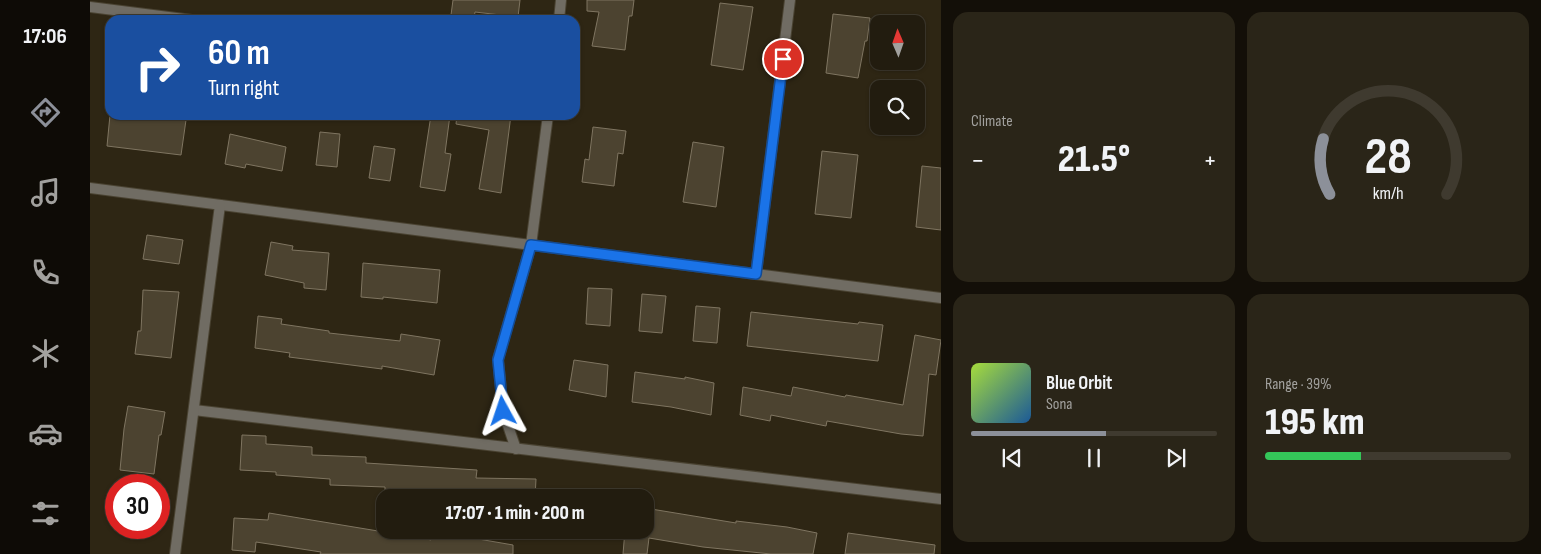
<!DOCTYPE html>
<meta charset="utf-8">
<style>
:root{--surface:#221c0f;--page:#2a2518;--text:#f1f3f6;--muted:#a2a19e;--line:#3f3a2f;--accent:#8c9099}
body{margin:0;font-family:"Sofia Sans Condensed",sans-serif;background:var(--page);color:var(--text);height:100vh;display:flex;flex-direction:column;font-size:19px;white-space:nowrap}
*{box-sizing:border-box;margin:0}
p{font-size:16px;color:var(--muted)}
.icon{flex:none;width:28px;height:28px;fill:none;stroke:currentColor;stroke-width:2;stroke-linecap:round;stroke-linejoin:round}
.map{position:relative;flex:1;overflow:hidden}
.panel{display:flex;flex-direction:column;gap:12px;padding:12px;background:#130f08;width:600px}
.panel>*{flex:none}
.guide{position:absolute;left:15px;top:15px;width:475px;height:105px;border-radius:15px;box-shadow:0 1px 4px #0004,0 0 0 1px var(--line);background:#1a4fa0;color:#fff;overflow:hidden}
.needle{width:32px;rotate:358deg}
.buttons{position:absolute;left:780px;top:15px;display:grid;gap:10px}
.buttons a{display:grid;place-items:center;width:55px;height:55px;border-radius:10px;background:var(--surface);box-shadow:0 1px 4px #0004,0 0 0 1px var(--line);font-size:25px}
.speed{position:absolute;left:15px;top:474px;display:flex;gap:10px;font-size:25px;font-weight:700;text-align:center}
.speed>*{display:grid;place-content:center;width:65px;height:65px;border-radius:50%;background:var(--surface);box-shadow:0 1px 4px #0004,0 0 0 1px var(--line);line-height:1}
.speed .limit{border:8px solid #d22;background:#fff;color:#111}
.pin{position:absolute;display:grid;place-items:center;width:42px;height:42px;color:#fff;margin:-21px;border:2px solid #fff;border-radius:50%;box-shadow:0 1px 5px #0007}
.me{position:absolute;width:55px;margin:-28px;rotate:355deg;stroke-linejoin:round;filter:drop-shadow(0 0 4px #0008)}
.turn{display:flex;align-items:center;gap:18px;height:105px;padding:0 20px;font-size:22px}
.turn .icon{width:65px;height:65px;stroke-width:2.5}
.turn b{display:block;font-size:35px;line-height:42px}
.big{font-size:38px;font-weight:800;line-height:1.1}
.panel .card{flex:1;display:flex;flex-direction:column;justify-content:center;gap:8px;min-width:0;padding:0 18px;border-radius:15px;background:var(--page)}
.panel .dial{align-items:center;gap:0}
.dial svg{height:130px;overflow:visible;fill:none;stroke:var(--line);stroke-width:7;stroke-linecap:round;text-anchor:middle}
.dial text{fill:var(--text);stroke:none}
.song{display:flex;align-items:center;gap:15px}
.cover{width:60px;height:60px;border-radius:8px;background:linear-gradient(135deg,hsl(80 70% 55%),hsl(210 70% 35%))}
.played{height:5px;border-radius:2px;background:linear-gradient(90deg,var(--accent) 55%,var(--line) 55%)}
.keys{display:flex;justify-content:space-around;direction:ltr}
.heat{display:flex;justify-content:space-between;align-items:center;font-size:28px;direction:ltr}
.charge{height:8px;border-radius:4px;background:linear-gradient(90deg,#34c759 39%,var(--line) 0)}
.panel .tiles{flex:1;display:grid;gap:12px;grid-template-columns:repeat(2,1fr)}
.trip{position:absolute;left:286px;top:489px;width:278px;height:50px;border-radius:15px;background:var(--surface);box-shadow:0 1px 4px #0004,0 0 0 1px var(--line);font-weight:800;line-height:50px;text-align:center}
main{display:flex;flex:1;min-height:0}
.dock{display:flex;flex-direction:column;width:90px;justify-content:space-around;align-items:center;background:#0e0b06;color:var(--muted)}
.dock .icon{width:35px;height:35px}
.dock .active{color:var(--accent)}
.dock b{font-size:22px;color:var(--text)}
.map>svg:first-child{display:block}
.building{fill:#4c4330;stroke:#7f7561}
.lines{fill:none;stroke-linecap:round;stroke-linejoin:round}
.street-casing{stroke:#4a4332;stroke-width:12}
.street{stroke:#706c63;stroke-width:10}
.route-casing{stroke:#114b97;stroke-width:12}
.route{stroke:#1a73e8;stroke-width:9}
</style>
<main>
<nav class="dock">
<b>17:06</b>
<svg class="icon active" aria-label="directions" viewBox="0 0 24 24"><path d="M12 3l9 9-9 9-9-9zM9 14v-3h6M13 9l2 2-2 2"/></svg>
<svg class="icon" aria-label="music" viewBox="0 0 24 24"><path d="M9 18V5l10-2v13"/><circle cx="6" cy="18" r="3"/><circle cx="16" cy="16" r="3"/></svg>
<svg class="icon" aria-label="phone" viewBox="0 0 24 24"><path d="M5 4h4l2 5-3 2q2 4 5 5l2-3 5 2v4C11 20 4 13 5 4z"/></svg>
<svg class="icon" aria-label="climate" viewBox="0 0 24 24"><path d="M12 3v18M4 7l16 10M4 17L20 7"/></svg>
<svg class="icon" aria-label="car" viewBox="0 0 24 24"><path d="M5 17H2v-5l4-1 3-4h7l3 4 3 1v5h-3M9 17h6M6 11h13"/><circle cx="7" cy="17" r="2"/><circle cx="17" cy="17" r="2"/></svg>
<svg class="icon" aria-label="filters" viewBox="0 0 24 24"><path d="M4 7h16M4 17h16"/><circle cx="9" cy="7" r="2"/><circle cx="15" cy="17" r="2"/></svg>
</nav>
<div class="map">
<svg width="851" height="554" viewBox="0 0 851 554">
<rect width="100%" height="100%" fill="#2e2614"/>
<!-- building -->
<g class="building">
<polygon points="363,0 430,0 428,17 385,12 384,18 361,15"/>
<polygon points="497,0 544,0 542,16 539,16 535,50 502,46 509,12 497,11"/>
<polygon points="630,3 663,7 653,70 621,65"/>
<polygon points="743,14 780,18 777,41 775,41 768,78 736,73"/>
<polygon points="20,115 56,115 96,120 91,155 17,146"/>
<polygon points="341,115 360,115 355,153 361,154 355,191 330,187"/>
<polygon points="367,115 421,115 411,193 389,189 399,130 366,124"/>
<polygon points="503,127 536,131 533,154 528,153 524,186 492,182 495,159 499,160"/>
<polygon points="230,132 250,134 247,167 226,165"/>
<polygon points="140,134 196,147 192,171 156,164 155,168 135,164"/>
<polygon points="603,142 634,147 626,207 593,202"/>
<polygon points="284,146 305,149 300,181 279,178"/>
<polygon points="732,151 768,155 761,218 725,214"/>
<polygon points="832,166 851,168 851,230 826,227"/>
<polygon points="57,235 93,240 89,264 53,259"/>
<polygon points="181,242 203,246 202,250 239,253 236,290 214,288 214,283 175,275"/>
<polygon points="273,263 350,270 347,303 293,297 293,299 271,297"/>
<polygon points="498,288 522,289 520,326 496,324"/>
<polygon points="53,290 89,292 81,358 45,354 48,331 51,331"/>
<polygon points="552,294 576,296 572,333 549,331"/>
<polygon points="606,306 630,308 627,343 603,341"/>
<polygon points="661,312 768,324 769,322 793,325 788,361 657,346"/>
<polygon points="168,316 192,319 191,324 239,331 239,333 310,341 311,334 350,340 344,375 292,366 292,369 199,357 200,353 165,348"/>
<polygon points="825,335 851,340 846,375 839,374 833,436 811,434 737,421 736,426 681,415 680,421 650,415 653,387 701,396 703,387 755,397 756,395 813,405"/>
<polygon points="484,360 518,365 516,397 479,390"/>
<polygon points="545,372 595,379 595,377 624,383 621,415 581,407 542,402"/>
<polygon points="38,406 75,412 71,435 69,435 64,474 30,470 34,429"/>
<polygon points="152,435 176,436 176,444 222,447 222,455 276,457 276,463 387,470 386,478 446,479 445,498 373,498 295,493 295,487 240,485 240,479 186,475 186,472 150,470"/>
<polygon points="555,508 646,523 646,521 697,527 727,533 723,554 681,554 613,547 559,538 557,554 533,554 535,530 555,530"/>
<polygon points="179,513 288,531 289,529 341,540 342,531 423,545 423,554 230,554 231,552 166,542 165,552 142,550 144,518 178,520"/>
<polygon points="758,533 845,545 844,554 755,554"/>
</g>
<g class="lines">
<!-- street casing -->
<g class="street-casing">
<g id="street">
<polyline points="0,7 102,20"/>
<polyline points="469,20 471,0"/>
<polyline points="0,188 851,298"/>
<polyline points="666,274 700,0"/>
<polyline points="104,410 851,499"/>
<polyline points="426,449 413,411 408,359 441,245 458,115"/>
<polyline points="85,554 130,205"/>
</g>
</g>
<!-- street -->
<use href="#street" class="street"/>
</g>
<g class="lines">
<!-- route casing -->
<g class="route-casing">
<polyline id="route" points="413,411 408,360 441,245 666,274 693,59"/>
</g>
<!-- route -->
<use href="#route" class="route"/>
</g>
</svg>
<div class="buttons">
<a><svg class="needle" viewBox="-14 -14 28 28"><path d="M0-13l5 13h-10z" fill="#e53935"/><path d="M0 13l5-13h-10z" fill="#a2a19e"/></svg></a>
<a><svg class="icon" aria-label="search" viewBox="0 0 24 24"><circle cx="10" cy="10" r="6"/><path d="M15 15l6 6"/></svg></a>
</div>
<div class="speed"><div class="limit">30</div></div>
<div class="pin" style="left:693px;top:59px;background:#d93025"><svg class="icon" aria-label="arrive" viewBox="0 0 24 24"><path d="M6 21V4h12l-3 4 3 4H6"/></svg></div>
<svg class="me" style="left:413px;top:411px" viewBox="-20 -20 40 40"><path d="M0-17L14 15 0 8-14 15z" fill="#1a73e8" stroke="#fff" stroke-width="4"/></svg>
<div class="trip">17:07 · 1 min · 200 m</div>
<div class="guide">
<div class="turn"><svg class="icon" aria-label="right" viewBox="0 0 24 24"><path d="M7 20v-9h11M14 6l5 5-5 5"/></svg><div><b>60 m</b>Turn right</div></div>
</div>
</div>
<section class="panel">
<div class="tiles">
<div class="card"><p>Climate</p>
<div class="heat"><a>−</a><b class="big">21.5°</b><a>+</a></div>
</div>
<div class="card dial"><svg viewBox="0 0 100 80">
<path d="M14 69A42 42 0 1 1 86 69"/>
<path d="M14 69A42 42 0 0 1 10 35" stroke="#8c9099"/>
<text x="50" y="56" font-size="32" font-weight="700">28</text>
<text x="50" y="72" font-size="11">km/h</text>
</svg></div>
<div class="card">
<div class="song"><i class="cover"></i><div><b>Blue Orbit</b><p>Sona</p></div></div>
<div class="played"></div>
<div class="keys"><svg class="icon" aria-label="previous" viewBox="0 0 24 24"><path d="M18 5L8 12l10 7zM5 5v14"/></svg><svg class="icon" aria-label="pause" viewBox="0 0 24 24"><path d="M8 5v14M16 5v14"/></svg><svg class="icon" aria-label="next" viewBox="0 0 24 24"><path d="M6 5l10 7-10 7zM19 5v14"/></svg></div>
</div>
<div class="card"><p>Range · 39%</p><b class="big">195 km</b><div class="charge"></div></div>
</div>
</section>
</main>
